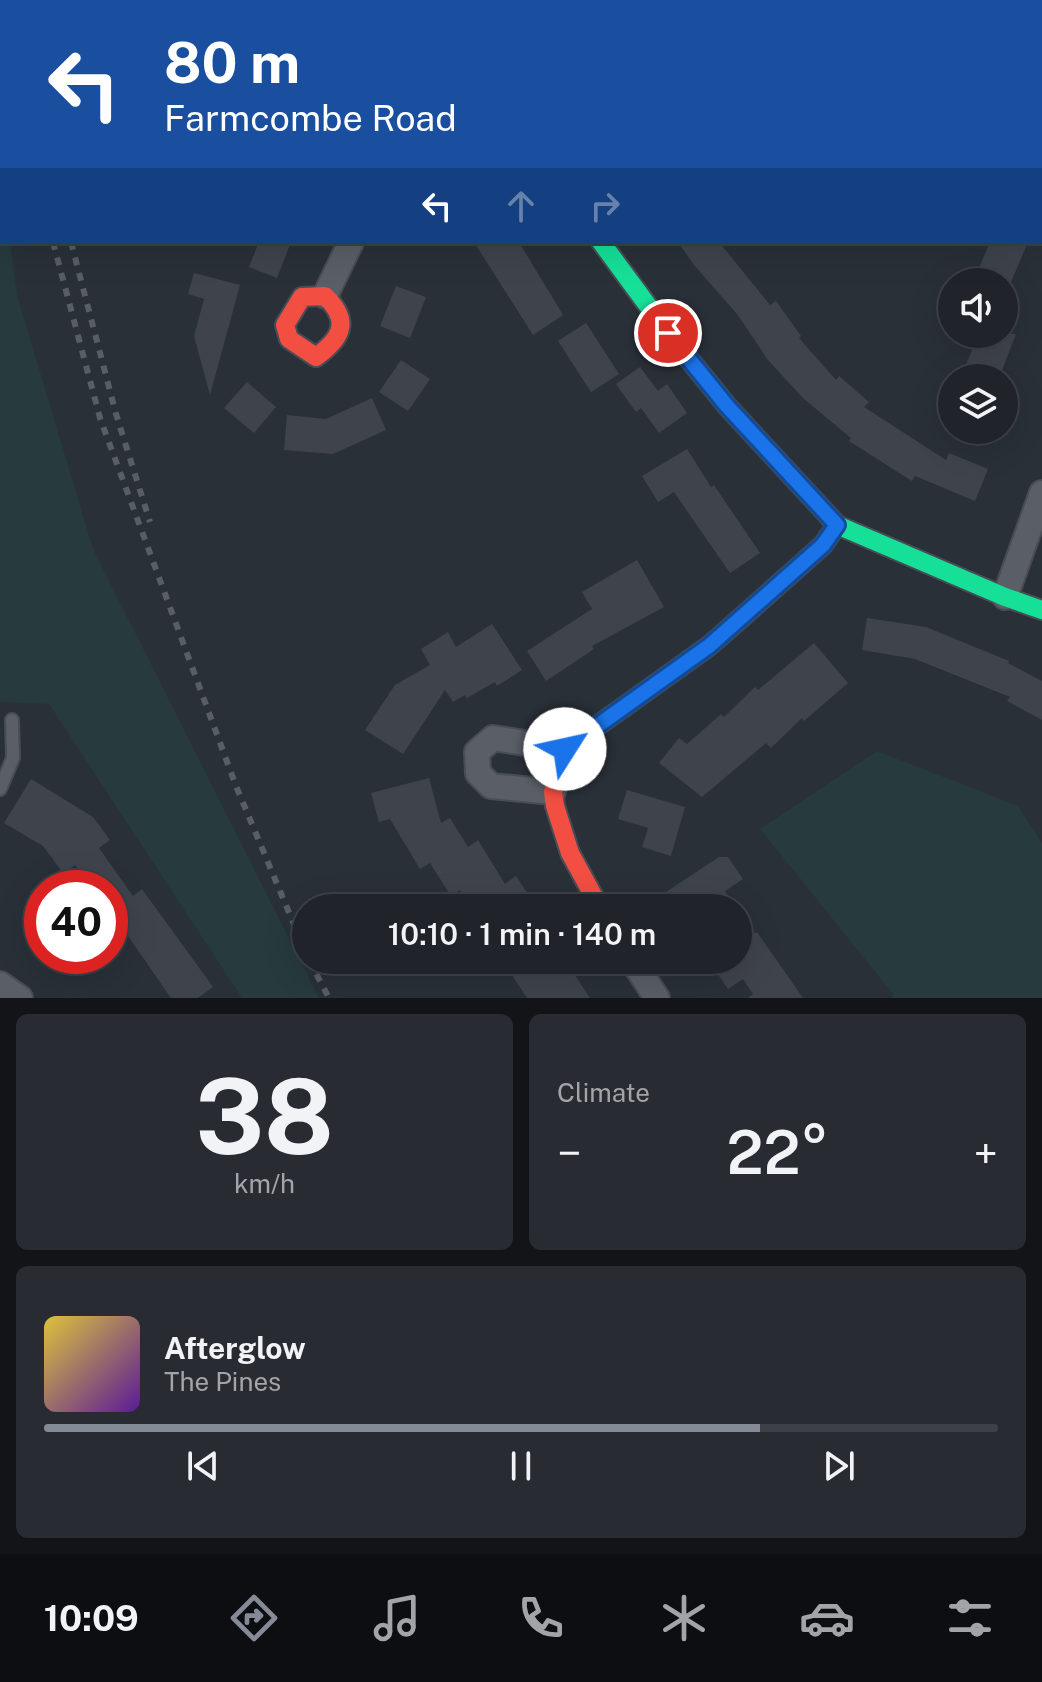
<!DOCTYPE html>
<meta charset="utf-8">
<style>
:root{--surface:#20242a;--page:#282c32;--text:#f1f3f6;--muted:#a2a4a8;--line:#3d4147;--accent:#848b96}
body{margin:0;font-family:"Public Sans",sans-serif;background:var(--page);color:var(--text);height:100vh;display:flex;flex-direction:column;font-size:30px;white-space:nowrap}
*{box-sizing:border-box;margin:0}
p{font-size:26px;color:var(--muted)}
.icon{flex:none;width:44px;height:44px;fill:none;stroke:currentColor;stroke-width:2;stroke-linecap:round;stroke-linejoin:round}
.map{position:relative;height:998px;overflow:hidden}
.sheet{display:flex;flex-direction:column;gap:16px;padding:16px;background:#121417;flex:1}
.sheet>*{flex:none}
.guide{position:absolute;left:0px;top:0px;width:1042px;height:244px;box-shadow:0 8px 32px #0002,0 0 0 2px var(--line);background:#1a4fa0;color:#fff;overflow:hidden}
.fabs{position:absolute;left:938px;top:268px;display:grid;gap:16px}
.fabs a{display:grid;place-items:center;width:80px;height:80px;border-radius:50%;background:var(--surface);box-shadow:0 8px 32px #0002,0 0 0 2px var(--line);font-size:40px}
.speed{position:absolute;left:24px;top:870px;display:flex;gap:16px;font-size:40px;font-weight:700;text-align:center}
.speed>*{display:grid;place-content:center;width:104px;height:104px;border-radius:50%;background:var(--surface);box-shadow:0 8px 32px #0002,0 0 0 2px var(--line);line-height:1}
.speed .limit{border:12px solid #d22;background:#fff;color:#111}
.pin{position:absolute;display:grid;place-items:center;width:68px;height:68px;color:#fff;margin:-34px;border:4px solid #fff;border-radius:50%;box-shadow:0 2px 8px #0007}
.me{position:absolute;width:88px;margin:-44px;rotate:55deg;stroke-linejoin:round;filter:drop-shadow(0 0 6px #0008)}
.turn{display:flex;align-items:center;gap:28px;height:168px;padding:0 32px;font-size:36px}
.turn .icon{width:104px;height:104px;stroke-width:2.5}
.turn b{display:block;font-size:56px;line-height:68px}
.lanes{display:flex;align-items:center;height:76px;padding:0 32px;background:#0003;justify-content:center;gap:40px;direction:ltr}
.lanes .off{opacity:.35}
.big{font-size:60px;font-weight:600;line-height:1.1}
.sheet .widget{flex:1;display:flex;flex-direction:column;justify-content:center;gap:12px;min-width:0;padding:0 28px;border-radius:12px;background:var(--page)}
.sheet .dial{align-items:center;gap:0}
.dial b{font-size:104px;line-height:1}
.song{display:flex;align-items:center;gap:24px}
.cover{width:96px;height:96px;border-radius:12px;background:linear-gradient(135deg,hsl(50 70% 55%),hsl(270 70% 35%))}
.played{height:8px;border-radius:4px;background:linear-gradient(90deg,var(--accent) 75%,var(--line) 75%)}
.keys{display:flex;justify-content:space-around;direction:ltr}
.heat{display:flex;justify-content:space-between;align-items:center;font-size:44px;direction:ltr}
.sheet .tiles{flex:1;display:grid;gap:16px;grid-template-columns:1fr 1fr}
.widget:last-child{grid-column:span 2}
.trip{position:absolute;left:292px;top:894px;width:460px;height:80px;border-radius:40px;background:var(--surface);box-shadow:0 8px 32px #0002,0 0 0 2px var(--line);font-weight:600;line-height:80px;text-align:center}
.tab-bar{display:flex;height:128px;justify-content:space-around;align-items:center;background:#0d0e11;color:var(--muted)}
.tab-bar .icon{width:56px;height:56px}
.tab-bar .active{color:var(--accent)}
.tab-bar b{font-size:36px;color:var(--text)}
.map>svg:first-child{display:block}
.green{fill:#273a3e}
.building{fill:#3f444c}
.lines{fill:none;stroke-linecap:round;stroke-linejoin:round}
.lane-casing{stroke:#484c55;stroke-width:16}
.street-casing{stroke:#484c55;stroke-width:28}
.fast-casing{stroke:#484c55;stroke-width:22}
.jam-casing{stroke:#484c55;stroke-width:22}
.lane{stroke:#5a5e66;stroke-width:12}
.street{stroke:#5a5e66;stroke-width:24}
.fast{stroke:#16e098;stroke-width:18}
.jam{stroke:#f24e42;stroke-width:18}
.rail{stroke:#595d64;stroke-width:6;stroke-dasharray:8 8;stroke-linecap:butt}
.route-casing{stroke:#114b97;stroke-width:20}
.route{stroke:#1a73e8;stroke-width:14}
</style>
<div class="map">
<svg width="1042" height="998" viewBox="0 0 1042 998">
<rect width="100%" height="100%" fill="#2a3038"/>
<!-- green -->
<g class="green">
<polygon points="0,168 2,242 10,242 17,295 93,549 319,998 242,998 49,704 0,702"/>
<polygon points="877,751 1018,806 1042,843 1042,998 890,998 894,995 760,829"/>
</g>
<!-- building -->
<g class="building">
<polygon points="259,242 291,242 277,278 249,267"/>
<polygon points="474,242 519,242 563,315 533,335"/>
<polygon points="678,242 719,242 770,305 776,301 801,336 799,338 836,380 839,376 869,402 864,407 946,460 949,453 988,469 975,501 915,476 912,481 849,441 851,438 804,399 768,360 737,314 694,265"/>
<polygon points="990,242 1028,242 1011,282 973,282"/>
<polygon points="194,273 240,285 210,395 194,336 204,299 188,294"/>
<polygon points="396,286 426,297 410,338 380,326"/>
<polygon points="586,323 619,374 591,392 558,341"/>
<polygon points="978,334 1016,334 999,378 966,365"/>
<polygon points="401,360 430,379 408,411 379,392"/>
<polygon points="640,367 658,391 667,384 687,413 659,433 641,408 636,412 616,384"/>
<polygon points="247,382 276,407 254,433 224,408"/>
<polygon points="372,398 386,430 333,454 284,450 287,415 326,419"/>
<polygon points="687,449 711,487 714,485 760,553 730,573 674,492 658,502 642,476"/>
<polygon points="637,560 664,607 592,646 594,649 546,681 527,651 592,609 582,592"/>
<polygon points="867,618 926,627 1009,661 1008,663 1042,681 1042,720 1007,701 1010,697 915,659 862,650"/>
<polygon points="492,624 522,670 497,686 495,682 467,698 465,695 453,702 445,690 403,754 365,730 395,685 430,665 421,649 448,632 456,647"/>
<polygon points="814,643 848,683 804,721 802,718 771,748 766,743 702,797 659,763 679,738 687,744 721,714 724,717 755,687 758,690"/>
<polygon points="429,778 441,823 450,818 468,847 478,840 505,884 516,876 528,894 517,902 521,908 469,908 471,906 460,890 451,896 430,863 420,869 390,819 379,822 371,793"/>
<polygon points="31,779 93,817 110,840 99,848 133,896 142,889 213,987 198,998 171,998 110,910 110,888 94,888 75,865 63,873 43,846 4,823"/>
<polygon points="627,790 685,807 671,856 642,847 648,828 618,819"/>
<polygon points="719,857 728,857 743,879 725,891 736,908 677,908 666,892"/>
<polygon points="738,911 753,934 757,932 803,998 748,998 753,994 743,979 728,989 708,960 738,960"/>
<polygon points="536,960 565,960 590,998 527,998 512,975"/>
</g>
<g class="lines">
<!-- lane casing -->
<g class="lane-casing">
<polyline id="lane" points="0,789 13,758 12,720"/>
</g>
<!-- street casing -->
<g class="street-casing">
<g id="street">
<polyline points="452,0 453,2"/>
<polyline points="325,296 351,242"/>
<polyline points="1005,597 1042,493"/>
<polyline points="553,792 491,786 478,773 477,752 493,738 565,749"/>
<polyline points="632,960 657,998"/>
<polyline points="0,984 20,998"/>
</g>
</g>
<!-- fast casing -->
<g class="fast-casing">
<g id="fast">
<polyline points="601,242 668,333 727,406 837,525 1005,597 1042,610"/>
<polyline points="741,618 823,545 837,525"/>
</g>
</g>
<!-- jam casing -->
<g class="jam-casing">
<g id="jam">
<path d="M325 296C351 321 342 338 316 357L289 339 285 325 302 297Z"/>
<polyline points="600,908 570,853 555,806 553,792 565,749 709,646 741,618"/>
</g>
</g>
<!-- lane -->
<use href="#lane" class="lane"/>
<!-- street -->
<use href="#street" class="street"/>
<!-- fast -->
<use href="#fast" class="fast"/>
<!-- jam -->
<use href="#jam" class="jam"/>
<!-- rail -->
<g class="rail">
<polyline points="3,0 3,2"/>
<polyline points="22,0 22,2"/>
<polyline points="53,242 100,418 236,786 306,953"/>
<polyline points="71,242 116,414 150,522"/>
<polyline points="309,960 329,998"/>
</g>
</g>
<g class="lines">
<!-- route casing -->
<g class="route-casing">
<polyline id="route" points="565,749 709,646 823,545 837,525 727,406 668,333"/>
</g>
<!-- route -->
<use href="#route" class="route"/>
</g>
</svg>
<div class="fabs">
<a><svg class="icon" aria-label="sound" viewBox="0 0 24 24"><path d="M4 9h4l5-4v14l-5-4H4zM17 9q2 3 0 6"/></svg></a>
<a><svg class="icon" aria-label="layers" viewBox="0 0 24 24"><path d="M12 4l9 5-9 5-9-5zM3 14l9 5 9-5"/></svg></a>
</div>
<div class="speed"><div class="limit">40</div></div>
<div class="pin" style="left:668px;top:333px;background:#d93025"><svg class="icon" aria-label="arrive" viewBox="0 0 24 24"><path d="M6 21V4h12l-3 4 3 4H6"/></svg></div>
<svg class="me" style="left:565px;top:749px" viewBox="-20 -20 40 40"><circle r="19" fill="#fff"/><path d="M0-13L10 11 0 6-10 11z" fill="#1a73e8"/></svg>
<div class="trip">10:10 · 1 min · 140 m</div>
<div class="guide">
<div class="turn"><svg class="icon" aria-label="left" viewBox="0 0 24 24"><path d="M17 20v-9H6M10 6l-5 5 5 5"/></svg><div><b>80 m</b>Farmcombe Road</div></div>
<div class="lanes"><svg class="icon" aria-label="left" viewBox="0 0 24 24"><path d="M17 20v-9H6M10 6l-5 5 5 5"/></svg><svg class="icon off" aria-label="ahead" viewBox="0 0 24 24"><path d="M12 20V5M6 11l6-6 6 6"/></svg><svg class="icon off" aria-label="right" viewBox="0 0 24 24"><path d="M7 20v-9h11M14 6l5 5-5 5"/></svg></div>
</div>
</div>
<section class="sheet">
<div class="tiles">
<div class="widget dial"><b>38</b><p>km/h</p></div>
<div class="widget"><p>Climate</p>
<div class="heat"><a>−</a><b class="big">22°</b><a>+</a></div>
</div>
<div class="widget">
<div class="song"><i class="cover"></i><div><b>Afterglow</b><p>The Pines</p></div></div>
<div class="played"></div>
<div class="keys"><svg class="icon" aria-label="previous" viewBox="0 0 24 24"><path d="M18 5L8 12l10 7zM5 5v14"/></svg><svg class="icon" aria-label="pause" viewBox="0 0 24 24"><path d="M8 5v14M16 5v14"/></svg><svg class="icon" aria-label="next" viewBox="0 0 24 24"><path d="M6 5l10 7-10 7zM19 5v14"/></svg></div>
</div>
</div>
</section>
<nav class="tab-bar">
<b>10:09</b>
<svg class="icon active" aria-label="directions" viewBox="0 0 24 24"><path d="M12 3l9 9-9 9-9-9zM9 14v-3h6M13 9l2 2-2 2"/></svg>
<svg class="icon" aria-label="music" viewBox="0 0 24 24"><path d="M9 18V5l10-2v13"/><circle cx="6" cy="18" r="3"/><circle cx="16" cy="16" r="3"/></svg>
<svg class="icon" aria-label="phone" viewBox="0 0 24 24"><path d="M5 4h4l2 5-3 2q2 4 5 5l2-3 5 2v4C11 20 4 13 5 4z"/></svg>
<svg class="icon" aria-label="climate" viewBox="0 0 24 24"><path d="M12 3v18M4 7l16 10M4 17L20 7"/></svg>
<svg class="icon" aria-label="car" viewBox="0 0 24 24"><path d="M5 17H2v-5l4-1 3-4h7l3 4 3 1v5h-3M9 17h6M6 11h13"/><circle cx="7" cy="17" r="2"/><circle cx="17" cy="17" r="2"/></svg>
<svg class="icon" aria-label="filters" viewBox="0 0 24 24"><path d="M4 7h16M4 17h16"/><circle cx="9" cy="7" r="2"/><circle cx="15" cy="17" r="2"/></svg>
</nav>
